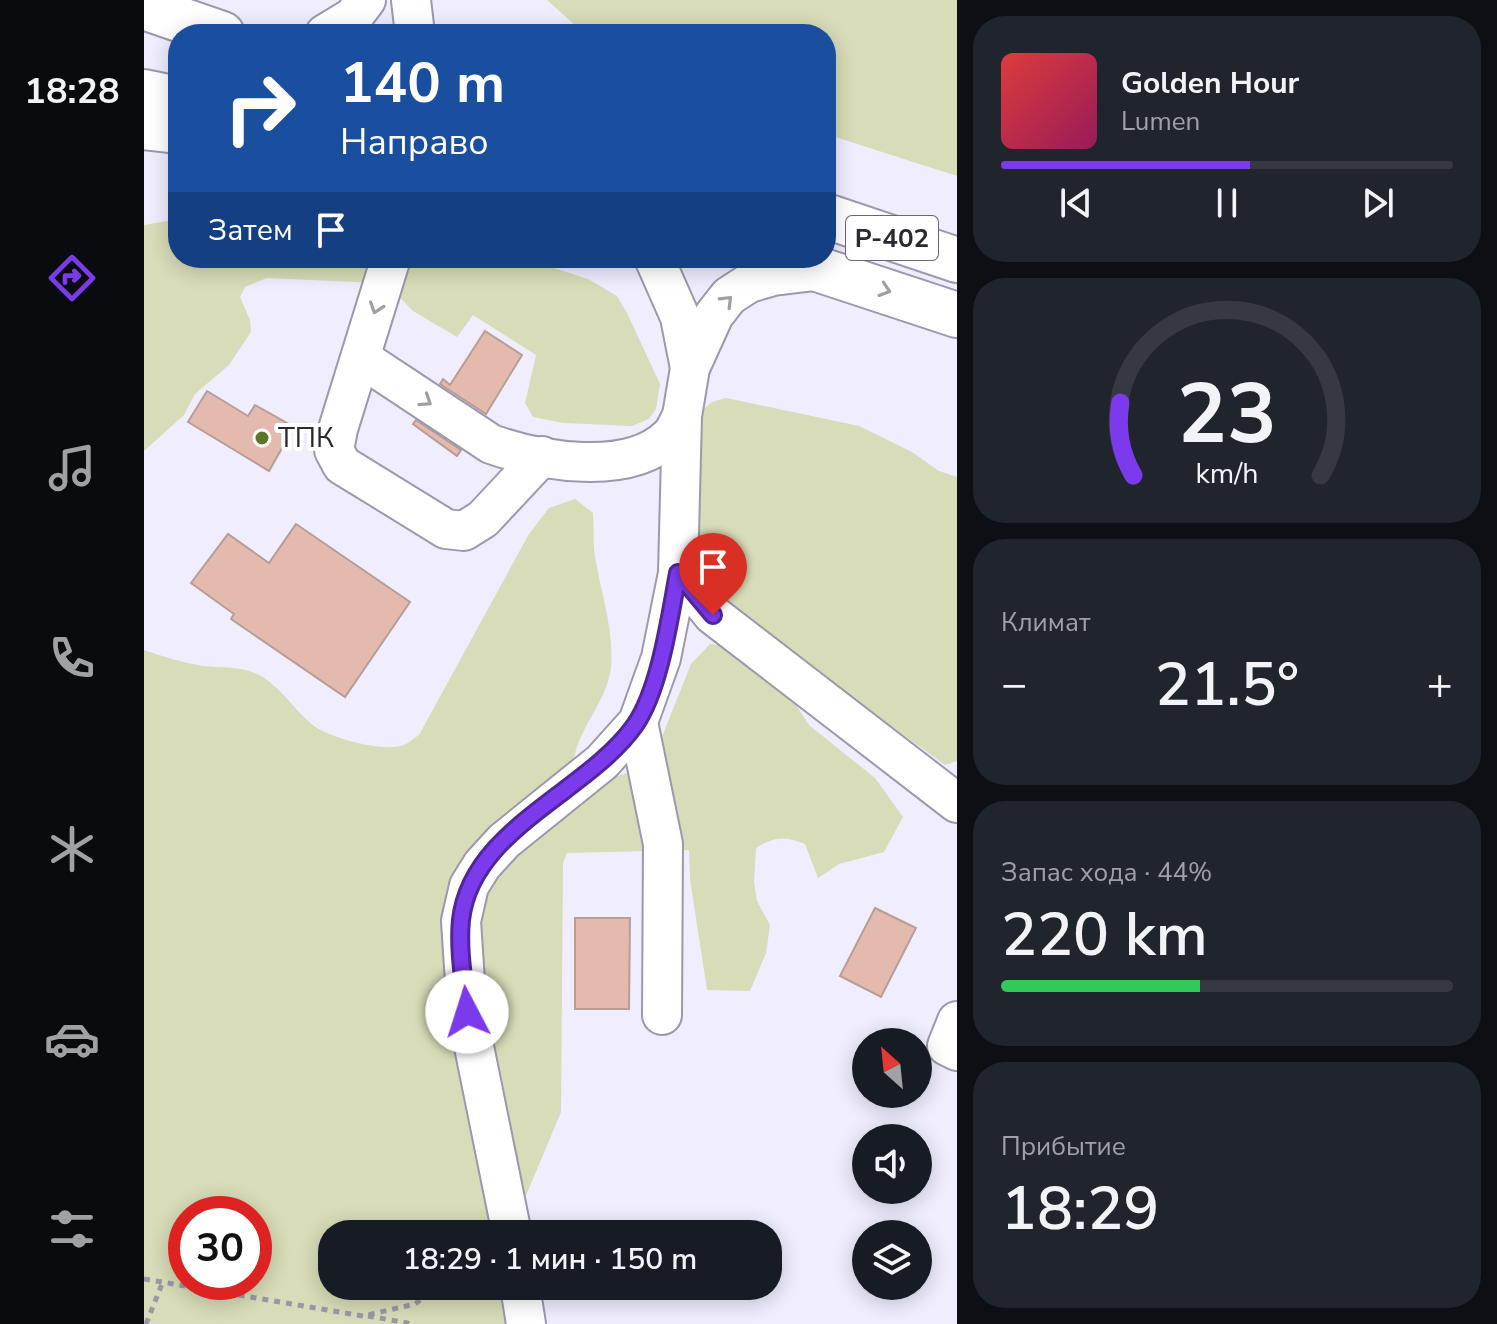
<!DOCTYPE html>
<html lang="ru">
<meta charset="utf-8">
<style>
:root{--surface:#171b24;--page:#20242c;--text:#f1f3f6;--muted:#9ea1a6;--line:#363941;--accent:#7c3aed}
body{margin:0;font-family:"Nunito Sans",sans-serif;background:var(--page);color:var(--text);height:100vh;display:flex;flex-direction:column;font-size:30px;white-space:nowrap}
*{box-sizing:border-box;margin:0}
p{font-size:26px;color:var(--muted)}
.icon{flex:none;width:44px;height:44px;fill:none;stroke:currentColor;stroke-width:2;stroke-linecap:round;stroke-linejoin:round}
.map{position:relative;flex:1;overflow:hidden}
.side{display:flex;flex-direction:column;gap:16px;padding:16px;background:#0d0f14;width:540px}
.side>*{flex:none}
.hud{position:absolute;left:24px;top:24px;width:668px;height:244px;border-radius:32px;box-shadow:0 4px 20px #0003;background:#1a4fa0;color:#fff;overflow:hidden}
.needle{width:52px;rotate:333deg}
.fabs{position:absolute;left:708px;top:1028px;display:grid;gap:16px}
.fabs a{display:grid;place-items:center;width:80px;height:80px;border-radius:50%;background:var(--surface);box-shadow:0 4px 20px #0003;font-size:40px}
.speed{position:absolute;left:24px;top:1196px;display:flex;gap:16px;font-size:40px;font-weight:700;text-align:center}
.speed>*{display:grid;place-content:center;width:104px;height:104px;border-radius:50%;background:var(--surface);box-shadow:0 4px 20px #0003;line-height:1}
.speed .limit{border:12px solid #d22;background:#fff;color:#111}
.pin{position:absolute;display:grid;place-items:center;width:68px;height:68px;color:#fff;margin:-82px -34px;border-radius:50% 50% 50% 0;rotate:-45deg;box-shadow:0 0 8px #0007}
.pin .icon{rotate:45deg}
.me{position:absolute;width:88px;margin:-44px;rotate:355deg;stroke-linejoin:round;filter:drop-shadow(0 0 6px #0008)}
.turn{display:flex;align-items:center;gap:28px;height:168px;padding:0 40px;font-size:36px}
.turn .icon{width:104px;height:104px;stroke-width:2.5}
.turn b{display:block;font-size:56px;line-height:68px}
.then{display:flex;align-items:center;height:76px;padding:0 40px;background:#0003;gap:16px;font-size:30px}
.big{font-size:60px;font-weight:600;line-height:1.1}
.side .card{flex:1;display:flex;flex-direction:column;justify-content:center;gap:12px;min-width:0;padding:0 28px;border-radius:32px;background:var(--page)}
.side .dial{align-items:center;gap:0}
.dial svg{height:208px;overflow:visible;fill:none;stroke:var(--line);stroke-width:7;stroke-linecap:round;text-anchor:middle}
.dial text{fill:var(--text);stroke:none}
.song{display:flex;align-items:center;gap:24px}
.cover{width:96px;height:96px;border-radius:12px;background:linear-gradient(135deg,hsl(0 70% 55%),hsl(330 70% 35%))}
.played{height:8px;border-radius:4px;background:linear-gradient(90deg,var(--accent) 55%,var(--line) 55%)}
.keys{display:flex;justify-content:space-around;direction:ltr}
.heat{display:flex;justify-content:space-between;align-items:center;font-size:44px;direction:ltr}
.charge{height:12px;border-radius:6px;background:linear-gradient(90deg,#34c759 44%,var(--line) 0)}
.trip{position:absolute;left:174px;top:1220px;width:464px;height:80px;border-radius:32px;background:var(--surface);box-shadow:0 4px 20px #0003;font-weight:600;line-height:80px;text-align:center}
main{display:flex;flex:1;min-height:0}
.dock{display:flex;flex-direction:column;width:144px;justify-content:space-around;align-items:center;background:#090b0e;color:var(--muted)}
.dock .icon{width:56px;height:56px}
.dock .active{color:var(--accent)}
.dock b{font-size:36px;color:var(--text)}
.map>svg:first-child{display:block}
.green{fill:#d8dcb8;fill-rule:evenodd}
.building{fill:#e3baad;stroke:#b69e97;stroke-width:2}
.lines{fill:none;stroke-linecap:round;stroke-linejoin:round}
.minor-casing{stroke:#9c98ad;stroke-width:42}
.major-casing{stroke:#9c98ad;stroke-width:48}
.path{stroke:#9b98a6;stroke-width:5;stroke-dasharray:6 6;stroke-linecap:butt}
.minor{stroke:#fff;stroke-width:38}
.major{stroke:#fff;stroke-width:44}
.oneway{stroke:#9f9ea2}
.route-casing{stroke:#51269a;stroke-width:20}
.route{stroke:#7c3aed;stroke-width:14}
.poi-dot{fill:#5e7526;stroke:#fff;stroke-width:3}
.labels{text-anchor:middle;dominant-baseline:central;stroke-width:8;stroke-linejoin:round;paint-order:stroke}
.shield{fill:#fff;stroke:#6a686f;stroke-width:2}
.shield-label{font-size:26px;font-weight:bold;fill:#2a2831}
.poi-label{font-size:28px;fill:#2a2831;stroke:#fff;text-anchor:start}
</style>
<main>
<nav class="dock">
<b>18:28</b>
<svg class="icon active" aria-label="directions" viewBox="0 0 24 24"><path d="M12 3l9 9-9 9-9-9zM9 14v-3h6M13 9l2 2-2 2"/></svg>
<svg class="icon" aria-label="music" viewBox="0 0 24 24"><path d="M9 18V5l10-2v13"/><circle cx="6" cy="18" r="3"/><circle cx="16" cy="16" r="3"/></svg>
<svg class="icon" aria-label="phone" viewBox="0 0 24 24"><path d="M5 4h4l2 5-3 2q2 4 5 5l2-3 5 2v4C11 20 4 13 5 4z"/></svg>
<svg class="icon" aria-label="climate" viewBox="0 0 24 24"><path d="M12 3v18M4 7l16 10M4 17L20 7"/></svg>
<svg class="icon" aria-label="car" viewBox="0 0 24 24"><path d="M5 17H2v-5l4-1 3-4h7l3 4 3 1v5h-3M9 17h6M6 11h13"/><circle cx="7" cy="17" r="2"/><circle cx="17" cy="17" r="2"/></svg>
<svg class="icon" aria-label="filters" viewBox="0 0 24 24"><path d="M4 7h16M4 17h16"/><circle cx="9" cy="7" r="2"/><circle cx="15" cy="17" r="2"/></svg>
</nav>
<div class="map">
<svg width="813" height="1324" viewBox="0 0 813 1324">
<rect width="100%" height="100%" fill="#f0edfe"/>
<!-- green -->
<g class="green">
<polygon points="403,0 813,0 813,176 682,134 682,34 441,34"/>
<polygon points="34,219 34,258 379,258 444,279 473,296 483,313 516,384 512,409 505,419 488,426 420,423 389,417 381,403 392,355 329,315 313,337 269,311 255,297 231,283 123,278 101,287 96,297 106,320 107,332 85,365 51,394 40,415 0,451 0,225"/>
<polygon points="582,398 715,426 768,452 795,471 813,477 813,761 801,765 572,598 555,569 551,546 556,412 568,402"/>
<path d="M431 499 449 513C450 528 449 542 451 557 457 593 470 629 467 667 463 710 415 743 434 788L484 773 515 744 547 664 566 644 594 647 646 696 665 725 731 778 759 817 740 852 695 864 674 878 661 844C642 836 630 836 612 848L610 881 613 901 626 925 622 953 606 991 563 990 546 879 545 850 423 853 419 863 417 1112 366 1234H188V1286H365L369 1324H0V650C20 657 40 663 60 666 79 668 98 666 115 675 138 688 151 711 170 726 187 738 240 753 260 745 265 743 270 738 275 735L385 534 405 508ZM42 1214H110V1282H42Z"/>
</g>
<!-- building -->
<g class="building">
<polygon points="341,331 378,355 342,414 296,384 299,379 306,385"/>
<polygon points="63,391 104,416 111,405 150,427 125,471 44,422"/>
<polygon points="272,420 317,450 313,456 269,424"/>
<polygon points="152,524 266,602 201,697 87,619 90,614 47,583 84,534 125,563"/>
<polygon points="731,908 772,928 737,997 696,976"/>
<polygon points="431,918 486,918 485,1009 431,1009"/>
</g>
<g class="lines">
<!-- minor casing -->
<g class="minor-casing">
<g id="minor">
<polyline points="267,0 271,34"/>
<polyline points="181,34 209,17 222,0"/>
<polyline points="247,258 194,429 190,450 198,465 302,529 320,531 339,519 398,456"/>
<polyline points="510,258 536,317 546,368"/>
<path d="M217 358 347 444C395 461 484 477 525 437 531 432 534 423 538 416"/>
<polyline points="534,573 569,615 813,803"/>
<polyline points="494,722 519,844 518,1015"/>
<polyline points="813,1021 803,1046 813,1051"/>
<polyline points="368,1234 323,1012 317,921 325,886 338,865 360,841 458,762 494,722 517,658 534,573 538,416 546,368 570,315 585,296 605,283 629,276 679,270"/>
<polyline points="376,1286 382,1324"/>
</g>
</g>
<!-- major casing -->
<g class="major-casing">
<g id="major">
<polyline points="0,7 78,34"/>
<polyline points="0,92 34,99"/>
<polyline points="0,127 34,131"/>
<polyline points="682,216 813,260"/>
<polyline points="640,258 813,315"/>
</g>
</g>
<!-- path -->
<g class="path">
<polyline points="0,1279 219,1316 271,1304 294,1286"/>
<polyline points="224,1316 269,1324"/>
<polyline points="2,1324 18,1284"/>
</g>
<!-- minor -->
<use href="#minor" class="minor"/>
<!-- major -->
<use href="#major" class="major"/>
</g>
<!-- one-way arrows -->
<defs><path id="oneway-chevron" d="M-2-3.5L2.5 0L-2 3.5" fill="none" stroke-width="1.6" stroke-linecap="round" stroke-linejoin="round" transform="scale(2)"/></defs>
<g class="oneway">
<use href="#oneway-chevron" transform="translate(741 290) rotate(18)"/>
<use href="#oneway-chevron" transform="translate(583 301) rotate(-45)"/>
<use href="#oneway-chevron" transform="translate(232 308) rotate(108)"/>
<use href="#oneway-chevron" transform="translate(282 401) rotate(33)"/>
</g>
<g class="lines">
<!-- route casing -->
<g class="route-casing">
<path id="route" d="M323 1012C320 982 314 950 317 920 327 829 443 793 491 725 516 689 526 616 534 573L569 615"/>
</g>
<!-- route -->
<use href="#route" class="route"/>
</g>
<!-- markers -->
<circle class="poi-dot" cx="118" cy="438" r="8"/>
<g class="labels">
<!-- shield labels -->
<rect class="shield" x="702" y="216" width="92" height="44" rx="6"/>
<g class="shield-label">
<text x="748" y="238">Р-402</text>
</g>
<!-- poi labels -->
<g class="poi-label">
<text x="134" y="438">ТПК</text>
</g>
</g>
</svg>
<div class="fabs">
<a><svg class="needle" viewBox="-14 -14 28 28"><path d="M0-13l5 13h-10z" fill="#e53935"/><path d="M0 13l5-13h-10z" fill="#9ea1a6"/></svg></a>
<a><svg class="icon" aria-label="sound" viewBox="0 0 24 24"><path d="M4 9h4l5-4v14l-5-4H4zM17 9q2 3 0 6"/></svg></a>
<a><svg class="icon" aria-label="layers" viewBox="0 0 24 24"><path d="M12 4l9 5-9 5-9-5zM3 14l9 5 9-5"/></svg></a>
</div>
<div class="speed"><div class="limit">30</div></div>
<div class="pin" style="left:569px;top:615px;background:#d93025"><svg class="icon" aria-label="arrive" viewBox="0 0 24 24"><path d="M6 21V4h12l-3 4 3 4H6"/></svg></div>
<svg class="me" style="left:323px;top:1012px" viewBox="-20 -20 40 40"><circle r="19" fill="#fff"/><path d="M0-13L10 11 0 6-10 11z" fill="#7c3aed"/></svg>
<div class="trip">18:29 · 1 мин · 150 m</div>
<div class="hud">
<div class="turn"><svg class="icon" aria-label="right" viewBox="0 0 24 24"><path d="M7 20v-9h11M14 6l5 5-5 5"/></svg><div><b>140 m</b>Направо</div></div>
<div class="then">Затем<svg class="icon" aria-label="arrive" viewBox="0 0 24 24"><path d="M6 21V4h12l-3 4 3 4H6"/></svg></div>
</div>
</div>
<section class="side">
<div class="card">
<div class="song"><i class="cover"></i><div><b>Golden Hour</b><p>Lumen</p></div></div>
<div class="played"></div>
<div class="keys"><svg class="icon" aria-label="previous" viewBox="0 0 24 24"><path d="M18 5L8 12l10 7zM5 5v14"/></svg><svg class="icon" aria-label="pause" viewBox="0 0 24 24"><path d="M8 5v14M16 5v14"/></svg><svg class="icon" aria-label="next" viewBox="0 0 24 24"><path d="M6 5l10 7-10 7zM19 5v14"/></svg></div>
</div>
<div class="card dial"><svg viewBox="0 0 100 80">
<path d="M14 69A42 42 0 1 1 86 69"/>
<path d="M14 69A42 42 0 0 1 9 41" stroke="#7c3aed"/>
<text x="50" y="56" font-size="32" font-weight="700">23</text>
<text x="50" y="72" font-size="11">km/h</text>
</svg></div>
<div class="card"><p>Климат</p>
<div class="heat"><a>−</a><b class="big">21.5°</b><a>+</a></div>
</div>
<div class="card"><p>Запас хода · 44%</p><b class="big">220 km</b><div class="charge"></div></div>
<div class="card"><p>Прибытие</p><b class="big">18:29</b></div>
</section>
</main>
